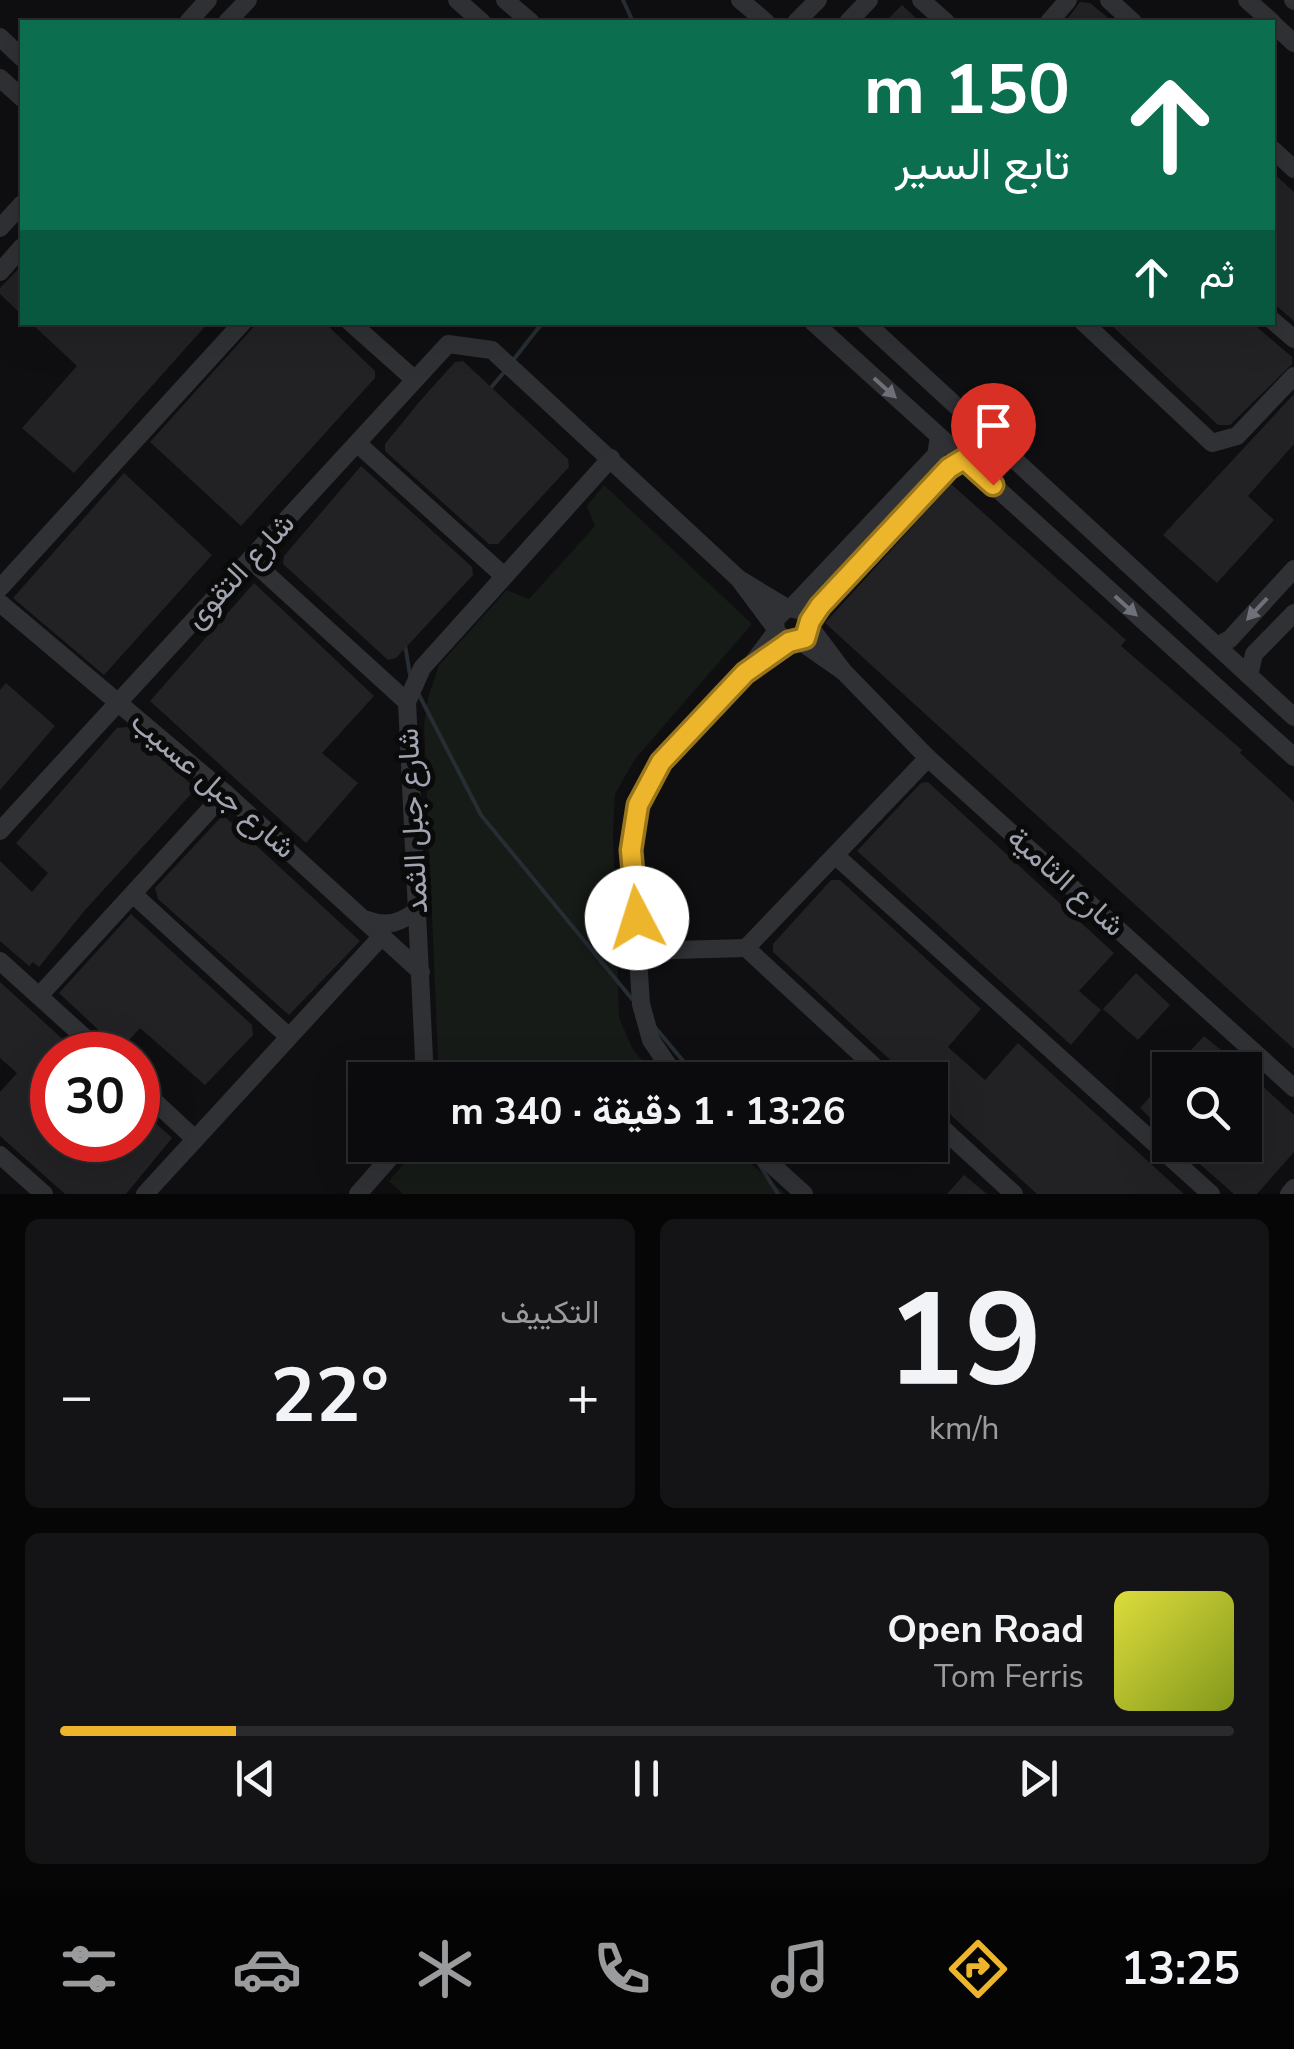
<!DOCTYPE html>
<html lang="ar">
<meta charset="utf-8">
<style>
:root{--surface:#0b0b0d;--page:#141416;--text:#f1f3f6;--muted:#9a9b9d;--line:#2b2b2e;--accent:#ecb52b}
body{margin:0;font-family:"Nunito Sans",Vazirmatn,sans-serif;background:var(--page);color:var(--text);direction:rtl;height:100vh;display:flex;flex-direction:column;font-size:38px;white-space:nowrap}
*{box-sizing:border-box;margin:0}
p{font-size:32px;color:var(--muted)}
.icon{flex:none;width:55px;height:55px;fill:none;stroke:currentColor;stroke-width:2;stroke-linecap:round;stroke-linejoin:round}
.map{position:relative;height:1194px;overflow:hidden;direction:ltr}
.panel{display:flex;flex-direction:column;gap:25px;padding:25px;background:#060607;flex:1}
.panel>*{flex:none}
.banner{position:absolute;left:20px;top:20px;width:1255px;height:305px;border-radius:0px;box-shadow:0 10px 40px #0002,0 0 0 2px var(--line);direction:rtl;background:#0b6e4f;color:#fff;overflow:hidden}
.controls{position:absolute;left:1152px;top:1052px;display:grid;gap:20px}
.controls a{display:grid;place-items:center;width:110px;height:110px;border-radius:0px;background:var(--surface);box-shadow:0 10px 40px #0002,0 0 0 2px var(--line);font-size:50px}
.speed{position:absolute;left:30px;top:1032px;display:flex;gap:20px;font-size:50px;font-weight:700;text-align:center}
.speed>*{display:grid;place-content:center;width:130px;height:130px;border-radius:50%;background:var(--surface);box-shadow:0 10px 40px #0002,0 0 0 2px var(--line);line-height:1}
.speed .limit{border:15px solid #d22;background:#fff;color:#111}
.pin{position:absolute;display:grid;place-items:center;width:85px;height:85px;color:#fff;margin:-102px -42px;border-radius:50% 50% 50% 0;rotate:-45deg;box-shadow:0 0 10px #0007}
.pin .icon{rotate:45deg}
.me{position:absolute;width:110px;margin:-55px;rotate:355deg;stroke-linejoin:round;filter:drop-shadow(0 0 8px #0008)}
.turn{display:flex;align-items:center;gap:35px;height:210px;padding:0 40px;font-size:45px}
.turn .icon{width:130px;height:130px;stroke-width:2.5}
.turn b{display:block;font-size:70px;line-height:85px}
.then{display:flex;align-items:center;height:95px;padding:0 40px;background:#0003;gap:20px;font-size:38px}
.big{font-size:75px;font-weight:700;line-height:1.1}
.panel .card{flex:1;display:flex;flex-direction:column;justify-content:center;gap:15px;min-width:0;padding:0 35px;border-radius:15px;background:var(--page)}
.panel .dial{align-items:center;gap:0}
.dial b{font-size:130px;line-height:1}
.song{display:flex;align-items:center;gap:30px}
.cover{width:120px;height:120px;border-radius:15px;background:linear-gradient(135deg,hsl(60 70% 55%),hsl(70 70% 35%))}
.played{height:10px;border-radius:5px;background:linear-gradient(90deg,var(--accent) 15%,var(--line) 15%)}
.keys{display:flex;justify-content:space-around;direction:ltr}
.heat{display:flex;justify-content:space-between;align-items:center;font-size:55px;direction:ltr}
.panel .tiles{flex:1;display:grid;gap:25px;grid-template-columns:1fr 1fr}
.card:last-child{grid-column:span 2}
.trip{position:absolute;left:348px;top:1062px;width:600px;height:100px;border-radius:0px;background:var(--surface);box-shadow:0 10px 40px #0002,0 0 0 2px var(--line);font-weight:700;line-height:100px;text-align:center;direction:rtl}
.tab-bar{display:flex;height:160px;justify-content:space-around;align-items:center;background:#040405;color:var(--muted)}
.tab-bar .icon{width:70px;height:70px}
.tab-bar .current{color:var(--accent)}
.tab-bar b{font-size:45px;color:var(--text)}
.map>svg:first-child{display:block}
.green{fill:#161b17}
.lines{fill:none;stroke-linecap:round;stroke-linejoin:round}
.stream{stroke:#262d33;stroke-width:4}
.building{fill:#222225}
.minor{stroke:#303135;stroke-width:18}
.oneway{fill:#6e7179}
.route-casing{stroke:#99761c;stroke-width:25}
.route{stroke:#ecb52b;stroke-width:18}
.labels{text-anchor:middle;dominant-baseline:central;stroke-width:10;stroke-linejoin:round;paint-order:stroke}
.street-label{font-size:30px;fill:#a1a5b1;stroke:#0a0a0b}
</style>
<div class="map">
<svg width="1294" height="1194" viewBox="0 0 1294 1194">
<rect width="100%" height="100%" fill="#0f0f11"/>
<!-- green -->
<g class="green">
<polygon points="604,485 752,624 635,759 615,794 613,833 619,1017 632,1048 658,1080 439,1080 424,726 428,698 439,665 507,590 529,599 595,526 587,506"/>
<polygon points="420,1145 730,1145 785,1194 403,1194 389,1181"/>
</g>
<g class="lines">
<!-- stream -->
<g class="stream">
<polyline points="623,0 633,22"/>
<polyline points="514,359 543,322"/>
<polyline points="489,390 505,371"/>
<polyline points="405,645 410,675"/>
<polyline points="418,693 481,815 632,999"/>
<polyline points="654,1026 699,1080"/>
<polyline points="759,1164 778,1194"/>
</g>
</g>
<!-- building -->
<g class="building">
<polygon points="1080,2 1090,3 1113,22 1065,22"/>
<polygon points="902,5 920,22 885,22"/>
<polygon points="1272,172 1294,192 1294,321 1272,302"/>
<polygon points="22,265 22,315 0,294 0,288"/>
<polygon points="30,322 209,322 74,473 22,428 77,366"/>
<polygon points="258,322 324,322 375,371 375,378 241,526 150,442"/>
<polygon points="1108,322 1251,322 1292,357 1292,364 1230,425 1218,425"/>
<polygon points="463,361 568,459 569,467 498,544 489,544 385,451 385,444 420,401 455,362"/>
<polygon points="1294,394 1294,444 1248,496 1274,520 1217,583 1163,535"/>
<polygon points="361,466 472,567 473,575 396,658 388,660 283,564 284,556"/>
<polygon points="124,473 212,555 104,675 13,598"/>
<polygon points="951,484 1126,640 1121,646 1242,750 1240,753 1294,802 1294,1049 825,623"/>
<polygon points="254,583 374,696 322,753 358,783 306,843 150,701"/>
<polygon points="6,683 55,726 0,790 0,690"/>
<polygon points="128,727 192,785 192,793 85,910 39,967 33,962 29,966 0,941 0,861 32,892 48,873 16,843 117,728"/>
<polygon points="928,782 1114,953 1079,991 1101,1010 1071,1045 857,851 921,783"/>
<polygon points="223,815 360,941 289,1015 158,899 155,888"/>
<polygon points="831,880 840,880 981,1009 948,1047 985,1080 1018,1043 1184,1194 1037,1194 930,1096 930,1080 912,1080 773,952 773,944"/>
<polygon points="131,914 252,1025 253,1035 205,1085 140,1028 120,1050 59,993"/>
<polygon points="1136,973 1170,1005 1138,1040 1103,1009"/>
<polygon points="0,982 80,1055 52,1055 52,1140 138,1140 138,1107 172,1138 126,1194 65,1194 0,1136 0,1092 17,1073 0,1058"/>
<polygon points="1204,1036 1245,1070 1173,1070"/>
<polygon points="1245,1070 1294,1115 1294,1152 1257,1194 1234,1194 1178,1145 1245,1145"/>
<polygon points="1170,1074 1170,1137 1140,1108"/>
<polygon points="964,1175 987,1194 947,1194"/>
</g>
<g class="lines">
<!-- minor -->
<g class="minor">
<polyline points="457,0 482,22"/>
<polyline points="505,0 531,22"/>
<polyline points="740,0 766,22"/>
<polyline points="921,0 946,22"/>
<polyline points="1109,0 1133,22"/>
<polyline points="1247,0 1272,22"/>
<polyline points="1293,0 1294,1"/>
<polyline points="188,22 208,0"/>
<polyline points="227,22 248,0"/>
<polyline points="796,22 818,0"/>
<polyline points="848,22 869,0"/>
<polyline points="1049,22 1068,0"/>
<polyline points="1272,23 1294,43"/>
<polyline points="0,37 22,58"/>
<polyline points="0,78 22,98"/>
<polyline points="1272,149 1294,169"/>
<polyline points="0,228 22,204"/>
<polyline points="0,272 22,247"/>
<polyline points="1272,320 1294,339"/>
<polyline points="350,322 414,379"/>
<polyline points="813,322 1294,757"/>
<polyline points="865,322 1294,717"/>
<polyline points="1083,322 1212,443 1237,436 1294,376"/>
<polyline points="358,444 504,576"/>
<polyline points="250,559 407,702"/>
<polyline points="0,588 243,322"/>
<polyline points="0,603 225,793 421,972"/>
<polyline points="792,607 936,455 939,437"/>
<polyline points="810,621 949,468 964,459"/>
<polyline points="774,626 739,579 787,608"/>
<polyline points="776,632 745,673 789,642"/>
<polyline points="800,641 843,671 810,627 803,611 787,608 775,620 776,632 789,642 800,641 810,627"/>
<polyline points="1217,646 1230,639 1294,569"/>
<polyline points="843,671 928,758 1294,1088"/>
<polyline points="1249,676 1254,654 1294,613"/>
<polyline points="0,831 448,344 492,350 739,579"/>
<polyline points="836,856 1211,1194"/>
<polyline points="134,895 289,1037"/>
<path d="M368 920C388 928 401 922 418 910"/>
<polyline points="640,951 746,948"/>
<polyline points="0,961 104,1055"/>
<polyline points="39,996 225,793"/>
<polyline points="425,1080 407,702 422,668 611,458"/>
<polyline points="678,1080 651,1040 641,1004 631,849 638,805 661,762 745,673"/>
<polyline points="889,1080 746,948 928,758"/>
<polyline points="138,1086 195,1139"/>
<polyline points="930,1117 1014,1194"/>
<polyline points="750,1145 804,1194"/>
<polyline points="0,1155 44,1194"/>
<polyline points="145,1194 382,936"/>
<polyline points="358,1194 401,1145"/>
<polyline points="1289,1194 1294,1188"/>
</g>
</g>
<!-- one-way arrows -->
<defs><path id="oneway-solid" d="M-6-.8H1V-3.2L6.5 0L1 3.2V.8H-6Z" transform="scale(2.5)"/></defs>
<g class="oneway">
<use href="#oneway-solid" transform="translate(885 388) rotate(42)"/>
<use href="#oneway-solid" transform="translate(1126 606) rotate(42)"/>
<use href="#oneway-solid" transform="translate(1257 609) rotate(133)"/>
</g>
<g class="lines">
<!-- route casing -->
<g class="route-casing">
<polyline id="route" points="637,918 631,850 638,805 661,762 745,673 789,642 805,638 810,621 820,606 949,468 964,459 993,485"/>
</g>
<!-- route -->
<use href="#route" class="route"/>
</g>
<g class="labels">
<!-- street labels -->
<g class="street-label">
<text transform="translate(240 571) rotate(-47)">شارع التقوى</text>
<text transform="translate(213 785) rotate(41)">شارع جبل عسيب</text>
<text transform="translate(413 821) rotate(-93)">شارع جبل الثمد</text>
<text transform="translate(1066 882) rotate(42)">شارع الثامية</text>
</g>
</g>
</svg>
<div class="controls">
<a><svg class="icon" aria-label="search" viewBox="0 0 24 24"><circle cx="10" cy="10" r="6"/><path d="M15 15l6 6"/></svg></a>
</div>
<div class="speed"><div class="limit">30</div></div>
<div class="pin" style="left:993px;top:485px;background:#d93025"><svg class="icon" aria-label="arrive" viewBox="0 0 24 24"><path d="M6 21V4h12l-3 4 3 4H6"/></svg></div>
<svg class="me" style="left:637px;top:918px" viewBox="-20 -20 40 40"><circle r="19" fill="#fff"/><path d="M0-13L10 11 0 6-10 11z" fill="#ecb52b"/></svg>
<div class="trip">13:26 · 1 دقيقة · 340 m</div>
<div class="banner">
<div class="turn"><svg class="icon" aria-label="ahead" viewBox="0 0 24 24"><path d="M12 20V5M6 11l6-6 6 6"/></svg><div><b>150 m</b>تابع السير</div></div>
<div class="then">ثم<svg class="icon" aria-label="ahead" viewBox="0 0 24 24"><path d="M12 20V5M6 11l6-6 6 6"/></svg></div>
</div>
</div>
<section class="panel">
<div class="tiles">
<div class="card dial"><b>19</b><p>km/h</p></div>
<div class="card"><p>التكييف</p>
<div class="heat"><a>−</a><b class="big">22°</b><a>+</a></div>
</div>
<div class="card">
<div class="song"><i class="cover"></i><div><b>Open Road</b><p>Tom Ferris</p></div></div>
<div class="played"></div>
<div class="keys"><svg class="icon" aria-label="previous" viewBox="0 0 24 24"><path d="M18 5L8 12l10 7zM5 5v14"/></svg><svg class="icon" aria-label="pause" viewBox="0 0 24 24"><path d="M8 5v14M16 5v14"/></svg><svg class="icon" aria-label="next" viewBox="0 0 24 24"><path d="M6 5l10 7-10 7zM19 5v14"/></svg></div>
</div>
</div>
</section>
<nav class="tab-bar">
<b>13:25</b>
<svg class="icon current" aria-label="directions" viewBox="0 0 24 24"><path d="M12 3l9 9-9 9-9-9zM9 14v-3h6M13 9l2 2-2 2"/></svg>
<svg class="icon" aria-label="music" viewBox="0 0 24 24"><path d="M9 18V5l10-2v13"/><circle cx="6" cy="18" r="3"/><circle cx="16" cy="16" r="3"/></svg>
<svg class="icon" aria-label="phone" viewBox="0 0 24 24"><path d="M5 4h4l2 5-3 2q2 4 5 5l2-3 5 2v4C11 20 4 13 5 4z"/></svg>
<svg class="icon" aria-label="climate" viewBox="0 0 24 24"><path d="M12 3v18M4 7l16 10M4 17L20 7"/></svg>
<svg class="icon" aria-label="car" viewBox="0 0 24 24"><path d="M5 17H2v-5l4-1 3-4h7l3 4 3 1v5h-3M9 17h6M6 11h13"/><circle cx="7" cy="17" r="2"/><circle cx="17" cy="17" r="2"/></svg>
<svg class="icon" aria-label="filters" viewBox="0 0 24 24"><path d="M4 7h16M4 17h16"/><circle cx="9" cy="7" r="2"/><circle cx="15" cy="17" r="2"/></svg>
</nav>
